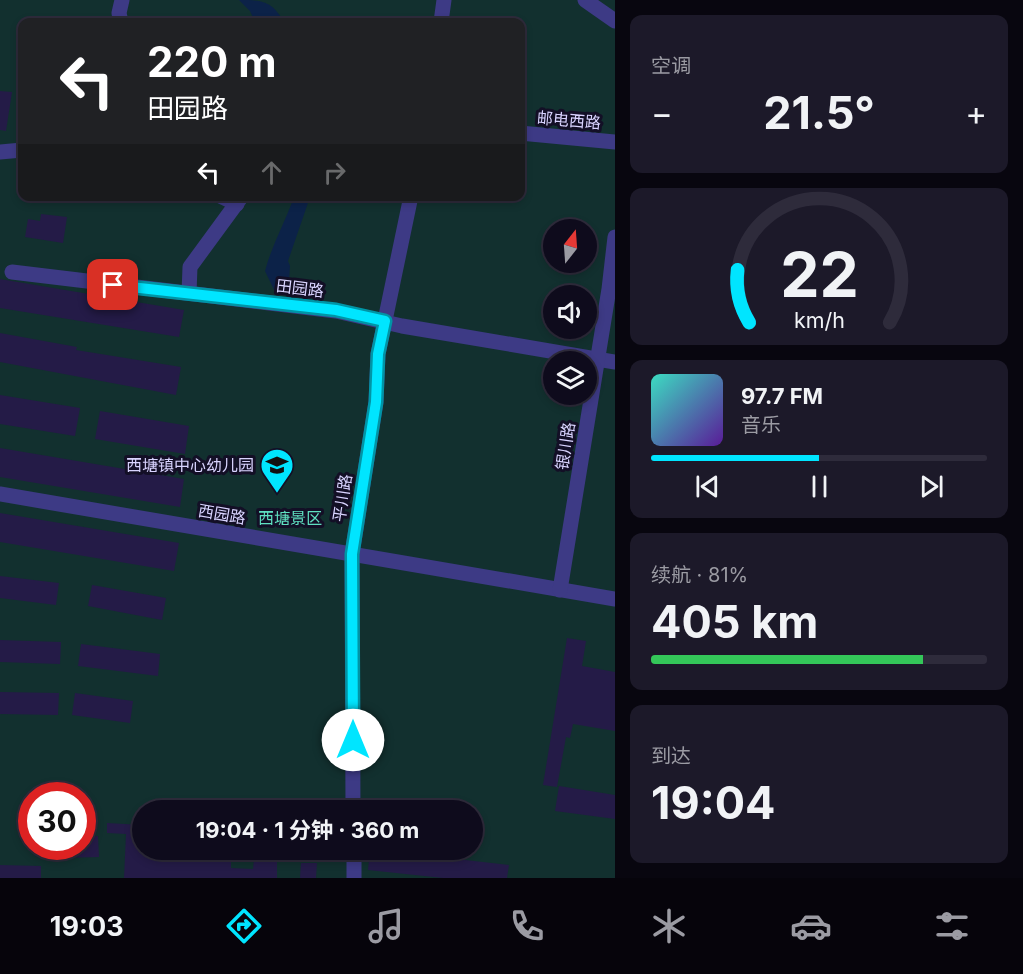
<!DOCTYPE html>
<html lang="zh">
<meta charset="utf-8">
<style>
:root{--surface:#0e0b1c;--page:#1c1929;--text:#f1f3f6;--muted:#9b9ba3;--line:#2e2b3b;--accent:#00e5ff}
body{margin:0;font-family:Inter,"Noto Sans SC",sans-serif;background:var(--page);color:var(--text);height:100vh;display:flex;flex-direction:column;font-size:22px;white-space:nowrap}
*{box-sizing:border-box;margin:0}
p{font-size:20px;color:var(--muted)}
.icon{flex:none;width:33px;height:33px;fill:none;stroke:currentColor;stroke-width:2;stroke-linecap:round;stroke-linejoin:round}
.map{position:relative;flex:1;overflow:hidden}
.panel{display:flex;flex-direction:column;gap:15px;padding:15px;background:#08060f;width:408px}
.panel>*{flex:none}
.guide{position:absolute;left:18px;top:18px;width:507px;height:183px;border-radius:12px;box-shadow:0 3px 9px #0003,0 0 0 2px var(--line);background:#202124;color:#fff;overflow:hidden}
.needle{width:39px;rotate:17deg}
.controls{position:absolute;left:543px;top:219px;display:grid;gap:12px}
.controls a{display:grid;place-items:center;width:54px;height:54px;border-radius:50%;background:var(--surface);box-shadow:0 3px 9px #0003,0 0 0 2px var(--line);font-size:30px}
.speed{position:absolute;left:18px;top:782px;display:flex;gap:12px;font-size:30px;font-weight:700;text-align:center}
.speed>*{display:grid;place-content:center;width:78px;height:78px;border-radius:50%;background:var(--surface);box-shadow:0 3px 9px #0003,0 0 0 2px var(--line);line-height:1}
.speed .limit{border:9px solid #d22;background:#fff;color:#111}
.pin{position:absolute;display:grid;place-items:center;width:51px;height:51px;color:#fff;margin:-26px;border-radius:12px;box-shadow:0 3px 9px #0006}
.me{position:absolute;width:66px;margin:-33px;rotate:0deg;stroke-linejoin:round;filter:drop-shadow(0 0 4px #0008)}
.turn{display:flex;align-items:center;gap:21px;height:126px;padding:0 30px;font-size:27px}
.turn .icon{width:78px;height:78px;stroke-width:2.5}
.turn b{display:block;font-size:42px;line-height:51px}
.lanes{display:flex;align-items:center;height:57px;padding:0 30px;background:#0003;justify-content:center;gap:30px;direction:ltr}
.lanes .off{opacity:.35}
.big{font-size:45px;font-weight:700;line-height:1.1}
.panel .tile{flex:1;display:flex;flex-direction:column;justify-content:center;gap:9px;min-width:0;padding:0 21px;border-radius:12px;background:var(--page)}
.panel .dial{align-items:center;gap:0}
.dial svg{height:156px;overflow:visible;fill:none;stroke:var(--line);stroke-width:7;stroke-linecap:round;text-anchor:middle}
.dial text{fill:var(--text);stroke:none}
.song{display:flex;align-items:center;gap:18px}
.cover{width:72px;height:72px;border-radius:9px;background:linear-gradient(135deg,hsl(170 70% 55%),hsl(270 70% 35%))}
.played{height:6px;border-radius:3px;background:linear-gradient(90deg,var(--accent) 50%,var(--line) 50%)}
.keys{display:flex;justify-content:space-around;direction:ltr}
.heat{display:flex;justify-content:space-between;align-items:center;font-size:33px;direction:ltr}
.charge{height:9px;border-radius:4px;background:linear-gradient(90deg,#34c759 81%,var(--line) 0)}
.trip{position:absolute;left:132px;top:800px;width:351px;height:60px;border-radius:30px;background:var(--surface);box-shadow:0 3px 9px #0003,0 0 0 2px var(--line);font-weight:700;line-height:60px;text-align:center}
.dock{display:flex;height:96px;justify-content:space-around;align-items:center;background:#06040b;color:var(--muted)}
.dock .icon{width:42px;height:42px}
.dock .selected{color:var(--accent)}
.dock b{font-size:27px;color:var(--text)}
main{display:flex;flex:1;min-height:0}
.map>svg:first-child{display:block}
.green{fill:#12302f;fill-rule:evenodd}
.water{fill:#0c2248}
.building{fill:#241b47}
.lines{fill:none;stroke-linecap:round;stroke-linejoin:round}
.minor{stroke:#3d3a85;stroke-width:15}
.route-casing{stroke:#0095a6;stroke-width:15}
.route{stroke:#00e5ff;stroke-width:10}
.labels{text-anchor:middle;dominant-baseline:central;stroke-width:6;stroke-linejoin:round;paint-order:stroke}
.street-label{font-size:16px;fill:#d9d4ff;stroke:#130f26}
.poi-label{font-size:16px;fill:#d9d4ff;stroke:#130f26;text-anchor:end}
.park-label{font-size:16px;fill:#5fe0c0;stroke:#130f26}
</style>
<main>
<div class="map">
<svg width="615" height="878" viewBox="0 0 615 878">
<rect width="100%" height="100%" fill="#130f26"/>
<!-- green -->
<path class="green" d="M0 0H615V878H0ZM22 22H520V196H22ZM554 230H586V262H554ZM554 296H586V328H554ZM554 362H586V394H554ZM32 795H82V846H32ZM142 810H472V849H142Z"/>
<!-- water -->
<g class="water">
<path d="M239 0C263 0 272 1 284 22H255L250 11Z"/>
<path d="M298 197H310L288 261 290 266 288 295 276 294 265 271C272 245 284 224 293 200L297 201Z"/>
</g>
<!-- building -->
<g class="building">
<polygon points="0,91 12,92 6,131 0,130"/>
<polygon points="41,214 67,217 63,243 25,237 28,219 40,221"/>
<polygon points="0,279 184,310 179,337 0,308"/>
<polygon points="0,333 77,347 76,350 181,367 176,395 0,362"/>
<polygon points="0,395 80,408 75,436 0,424"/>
<polygon points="100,411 189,426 185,454 95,439"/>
<polygon points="0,448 184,479 180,507 0,477"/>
<polygon points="0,513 179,543 174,571 0,542"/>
<polygon points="0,576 59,583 56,605 0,598"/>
<polygon points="92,585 166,598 162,620 88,606"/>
<polygon points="567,638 586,641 582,666 615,672 615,731 573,724 570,738 566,737 557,787 543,785"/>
<polygon points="0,640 61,642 60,664 0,662"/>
<polygon points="81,644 160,654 158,676 78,666"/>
<polygon points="0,692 59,693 58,715 0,714"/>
<polygon points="75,693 133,701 130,723 72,715"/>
<polygon points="559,786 615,795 615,819 555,811"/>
<polygon points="107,823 142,825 142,849 208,849 207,856 231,858 231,868 253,869 254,859 277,860 277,878 124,878 126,834 107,833"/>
<polygon points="98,836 99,857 60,858 59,846 82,846 82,837"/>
<polygon points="370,849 509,865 507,878 443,878 368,870"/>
<polygon points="301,863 317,863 316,878 300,878"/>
<polygon points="0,865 41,866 41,878 0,878"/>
</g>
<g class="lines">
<!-- minor -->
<g class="minor">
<polyline points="585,0 615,21"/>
<polyline points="121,22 119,13 122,0"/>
<polyline points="441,22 444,0"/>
<polyline points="520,133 615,142"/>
<polyline points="0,152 22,150"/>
<polyline points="220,196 237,204"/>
<polyline points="12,272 336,311 402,326 615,362"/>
<polyline points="189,293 190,267 242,196"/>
<polyline points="0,494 615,599"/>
<polyline points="560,590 609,289 615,237"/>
<polyline points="353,810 352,554 376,402 378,354 411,196"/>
<polyline points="354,849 354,878"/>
</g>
</g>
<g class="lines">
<!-- route casing -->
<g class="route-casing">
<polyline id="route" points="113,285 336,310 385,321 378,354 376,402 352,554 353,740"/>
</g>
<!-- route -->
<use href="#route" class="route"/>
</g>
<!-- icons -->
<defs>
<g id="school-pin" transform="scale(1.725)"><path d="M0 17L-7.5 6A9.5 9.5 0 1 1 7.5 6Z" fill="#00e5ff" stroke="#130f26"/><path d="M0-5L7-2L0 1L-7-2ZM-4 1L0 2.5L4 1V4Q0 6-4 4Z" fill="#111"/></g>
</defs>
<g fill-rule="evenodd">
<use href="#school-pin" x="277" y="465"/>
</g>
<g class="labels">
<!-- street labels -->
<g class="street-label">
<text transform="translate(569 120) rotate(5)">邮电西路</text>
<text transform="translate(300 288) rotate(7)">田园路</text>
<text transform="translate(565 446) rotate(-81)">银川路</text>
<text transform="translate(342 498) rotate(-81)">平川路</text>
<text transform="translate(222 514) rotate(10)">西园路</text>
</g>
<!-- poi labels -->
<g class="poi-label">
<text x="254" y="465">西塘镇中心幼儿园</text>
</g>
<!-- park labels -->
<g class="park-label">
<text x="290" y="518">西塘景区</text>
</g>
</g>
</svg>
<div class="controls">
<a><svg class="needle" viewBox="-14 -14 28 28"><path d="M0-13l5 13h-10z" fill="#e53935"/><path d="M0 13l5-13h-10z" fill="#9b9ba3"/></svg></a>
<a><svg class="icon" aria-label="sound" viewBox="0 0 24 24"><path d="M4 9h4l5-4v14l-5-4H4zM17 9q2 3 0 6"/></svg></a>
<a><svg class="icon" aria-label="layers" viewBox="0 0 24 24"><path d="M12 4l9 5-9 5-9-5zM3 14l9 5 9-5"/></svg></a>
</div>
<div class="speed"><div class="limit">30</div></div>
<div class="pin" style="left:113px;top:285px;background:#d93025"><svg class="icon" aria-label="arrive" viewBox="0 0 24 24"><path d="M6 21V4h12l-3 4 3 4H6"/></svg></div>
<svg class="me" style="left:353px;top:740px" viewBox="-20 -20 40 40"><circle r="19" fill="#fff"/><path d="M0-13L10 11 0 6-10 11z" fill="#00e5ff"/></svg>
<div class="trip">19:04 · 1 分钟 · 360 m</div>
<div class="guide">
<div class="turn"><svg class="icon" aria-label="left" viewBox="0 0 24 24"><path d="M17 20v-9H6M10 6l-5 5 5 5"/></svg><div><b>220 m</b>田园路</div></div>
<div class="lanes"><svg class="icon" aria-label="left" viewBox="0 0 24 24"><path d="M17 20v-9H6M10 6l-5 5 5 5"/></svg><svg class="icon off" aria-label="ahead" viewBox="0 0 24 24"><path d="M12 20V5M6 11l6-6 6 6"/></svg><svg class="icon off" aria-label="right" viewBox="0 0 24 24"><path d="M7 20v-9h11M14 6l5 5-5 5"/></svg></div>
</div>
</div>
<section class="panel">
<div class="tile"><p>空调</p>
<div class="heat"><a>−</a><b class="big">21.5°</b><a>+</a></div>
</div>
<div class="tile dial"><svg viewBox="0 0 100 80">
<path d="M14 69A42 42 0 1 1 86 69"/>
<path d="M14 69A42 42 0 0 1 8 42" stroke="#00e5ff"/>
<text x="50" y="56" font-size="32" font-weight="700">22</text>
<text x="50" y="72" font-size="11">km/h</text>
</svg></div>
<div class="tile">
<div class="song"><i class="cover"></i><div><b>97.7 FM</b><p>音乐</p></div></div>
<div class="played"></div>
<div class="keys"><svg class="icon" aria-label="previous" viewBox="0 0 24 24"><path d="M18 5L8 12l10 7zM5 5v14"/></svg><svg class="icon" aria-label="pause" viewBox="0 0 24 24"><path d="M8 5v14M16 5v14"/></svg><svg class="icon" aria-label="next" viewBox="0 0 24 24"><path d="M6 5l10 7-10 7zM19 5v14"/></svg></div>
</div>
<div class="tile"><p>续航 · 81%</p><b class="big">405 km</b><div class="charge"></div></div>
<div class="tile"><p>到达</p><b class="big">19:04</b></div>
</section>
</main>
<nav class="dock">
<b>19:03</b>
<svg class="icon selected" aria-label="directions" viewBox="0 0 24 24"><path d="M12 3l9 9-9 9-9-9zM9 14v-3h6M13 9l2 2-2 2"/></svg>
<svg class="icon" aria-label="music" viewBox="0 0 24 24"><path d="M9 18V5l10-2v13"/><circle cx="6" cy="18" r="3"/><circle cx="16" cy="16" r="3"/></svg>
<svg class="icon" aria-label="phone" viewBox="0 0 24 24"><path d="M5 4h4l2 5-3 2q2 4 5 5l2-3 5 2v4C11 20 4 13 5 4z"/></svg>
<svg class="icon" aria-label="climate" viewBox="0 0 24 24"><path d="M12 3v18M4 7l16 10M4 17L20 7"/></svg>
<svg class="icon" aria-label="car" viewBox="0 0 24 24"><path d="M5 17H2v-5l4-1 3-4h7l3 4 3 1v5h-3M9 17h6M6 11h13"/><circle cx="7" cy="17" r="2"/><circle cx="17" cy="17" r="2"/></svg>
<svg class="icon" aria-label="filters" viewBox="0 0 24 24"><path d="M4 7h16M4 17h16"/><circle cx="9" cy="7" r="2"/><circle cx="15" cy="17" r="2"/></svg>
</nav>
